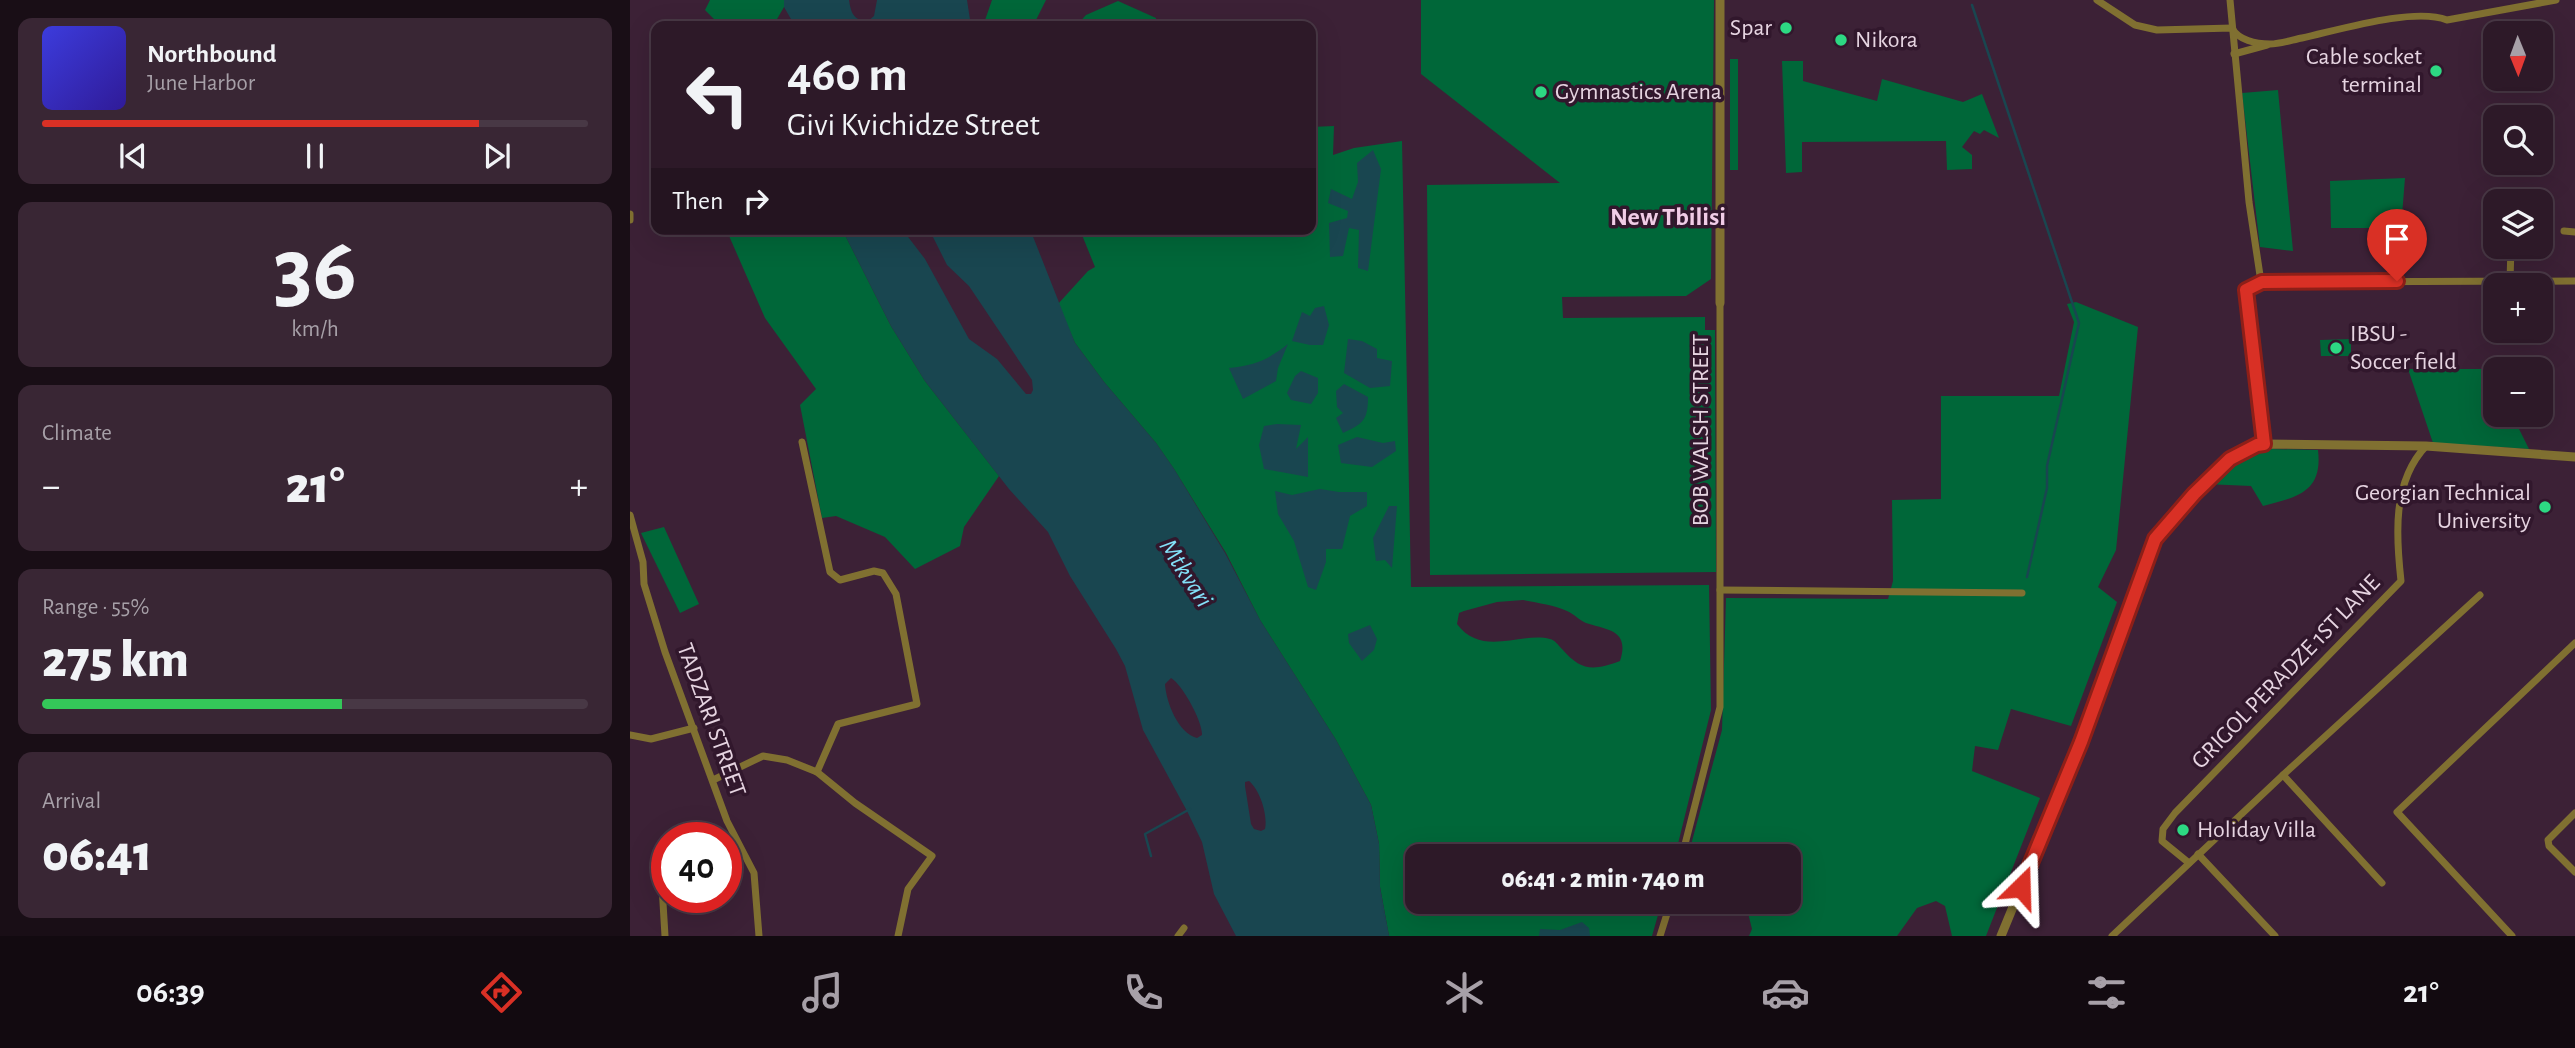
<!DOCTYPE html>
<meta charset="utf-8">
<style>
:root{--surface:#2d1928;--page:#392634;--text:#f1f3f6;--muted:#a7a0a8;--line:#483845;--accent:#d93025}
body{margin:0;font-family:"Alegreya Sans",sans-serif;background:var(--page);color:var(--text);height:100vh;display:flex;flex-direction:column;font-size:26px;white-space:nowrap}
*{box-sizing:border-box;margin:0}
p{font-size:23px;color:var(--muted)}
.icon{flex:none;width:38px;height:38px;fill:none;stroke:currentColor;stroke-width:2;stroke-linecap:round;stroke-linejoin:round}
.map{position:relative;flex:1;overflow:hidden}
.panel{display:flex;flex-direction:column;gap:18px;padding:18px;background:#190e16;width:630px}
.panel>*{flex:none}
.banner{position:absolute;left:21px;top:21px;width:665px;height:214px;border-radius:14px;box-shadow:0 7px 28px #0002,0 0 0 2px var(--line);background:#2d1928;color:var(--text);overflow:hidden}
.needle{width:46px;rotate:179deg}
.buttons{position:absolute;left:1853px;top:21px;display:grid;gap:14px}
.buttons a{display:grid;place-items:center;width:70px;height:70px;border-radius:14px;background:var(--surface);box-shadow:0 7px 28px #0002,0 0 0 2px var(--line);font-size:35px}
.speed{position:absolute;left:21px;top:822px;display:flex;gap:14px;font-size:35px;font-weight:700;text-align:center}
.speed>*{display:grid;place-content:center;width:91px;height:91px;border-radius:50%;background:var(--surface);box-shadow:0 7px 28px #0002,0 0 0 2px var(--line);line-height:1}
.speed .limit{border:10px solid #d22;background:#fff;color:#111}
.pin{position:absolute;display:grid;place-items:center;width:60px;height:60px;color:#fff;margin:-72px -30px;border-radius:50% 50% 50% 0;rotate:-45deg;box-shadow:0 0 7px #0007}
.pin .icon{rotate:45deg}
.me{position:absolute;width:77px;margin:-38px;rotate:22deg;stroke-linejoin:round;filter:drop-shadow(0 0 5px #0008)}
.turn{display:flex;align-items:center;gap:24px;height:147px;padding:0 21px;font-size:32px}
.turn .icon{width:91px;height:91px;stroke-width:2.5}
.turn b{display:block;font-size:49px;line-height:60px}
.then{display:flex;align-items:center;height:66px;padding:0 21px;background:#0003;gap:14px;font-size:26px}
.big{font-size:52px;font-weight:800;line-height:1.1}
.panel .tile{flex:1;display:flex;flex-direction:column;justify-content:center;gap:10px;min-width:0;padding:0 24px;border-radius:14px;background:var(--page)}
.panel .dial{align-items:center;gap:0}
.dial b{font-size:91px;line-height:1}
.song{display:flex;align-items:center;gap:21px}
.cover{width:84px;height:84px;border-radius:10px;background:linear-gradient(135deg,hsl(240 70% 55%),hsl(250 70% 35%))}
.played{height:7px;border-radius:4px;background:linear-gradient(90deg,var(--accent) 80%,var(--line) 80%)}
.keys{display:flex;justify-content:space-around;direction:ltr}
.heat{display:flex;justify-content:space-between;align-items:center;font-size:38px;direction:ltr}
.charge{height:10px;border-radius:5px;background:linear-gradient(90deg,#34c759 55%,var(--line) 0)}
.trip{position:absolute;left:775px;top:844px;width:396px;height:70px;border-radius:14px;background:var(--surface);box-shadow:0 7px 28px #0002,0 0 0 2px var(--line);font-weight:800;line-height:70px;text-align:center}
.tab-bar{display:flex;height:112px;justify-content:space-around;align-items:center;background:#120a10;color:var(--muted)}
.tab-bar .icon{width:49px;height:49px}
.tab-bar .selected{color:var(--accent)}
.tab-bar b{font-size:32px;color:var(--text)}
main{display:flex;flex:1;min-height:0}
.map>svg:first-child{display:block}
.green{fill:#006739;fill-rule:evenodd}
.water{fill:#194650;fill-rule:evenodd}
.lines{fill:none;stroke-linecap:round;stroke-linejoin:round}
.stream{stroke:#194650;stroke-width:2.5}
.minor{stroke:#807031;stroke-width:7}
.tertiary{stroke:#807031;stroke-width:9}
.route-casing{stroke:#8d1f18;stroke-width:18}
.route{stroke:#d93025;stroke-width:12}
.poi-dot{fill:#2dd883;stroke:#31172c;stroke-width:2.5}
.labels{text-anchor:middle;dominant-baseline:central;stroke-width:7;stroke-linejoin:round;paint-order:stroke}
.poi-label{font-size:24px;fill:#e6d4e1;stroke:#31172c;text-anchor:start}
.street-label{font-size:24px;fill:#e6d4e1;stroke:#31172c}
.neighbourhood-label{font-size:26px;font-weight:bold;fill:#f0cce6;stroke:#31172c}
.water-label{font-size:26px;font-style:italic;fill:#83e1f8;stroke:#31172c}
</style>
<main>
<section class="panel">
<div class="tile">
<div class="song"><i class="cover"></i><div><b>Northbound</b><p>June Harbor</p></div></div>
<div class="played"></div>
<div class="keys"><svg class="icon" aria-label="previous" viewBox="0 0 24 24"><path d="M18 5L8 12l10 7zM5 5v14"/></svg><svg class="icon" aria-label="pause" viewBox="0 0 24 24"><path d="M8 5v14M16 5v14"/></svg><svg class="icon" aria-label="next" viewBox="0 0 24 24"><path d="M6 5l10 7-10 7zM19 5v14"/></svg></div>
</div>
<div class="tile dial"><b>36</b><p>km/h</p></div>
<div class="tile"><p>Climate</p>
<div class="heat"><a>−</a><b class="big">21°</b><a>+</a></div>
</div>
<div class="tile"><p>Range · 55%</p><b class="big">275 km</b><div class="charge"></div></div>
<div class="tile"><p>Arrival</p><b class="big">06:41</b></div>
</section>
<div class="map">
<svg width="1945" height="936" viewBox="0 0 1945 936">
<rect width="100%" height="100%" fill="#3c2136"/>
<!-- green -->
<g class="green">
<polygon points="80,0 154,0 154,7 143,26 87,26 87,22 75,10"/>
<polygon points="362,0 416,0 403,26 353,26"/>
<polygon points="791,0 1084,0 1081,279 1056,296 932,297 933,318 1075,317 1075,330 1085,330 1086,572 800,575 797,185 930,183 791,74"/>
<polygon points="488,1 526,18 526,26 446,26 456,15"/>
<rect x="1100" y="59" width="8" height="111"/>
<polygon points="1152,61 1173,61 1173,81 1247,101 1252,79 1333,102 1352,94 1369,138 1354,130 1350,134 1344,131 1332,147 1342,155 1342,169 1317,170 1316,141 1172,142 1172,172 1156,173"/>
<polygon points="1648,90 1663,251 1630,247 1612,93"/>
<path d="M704 126 703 155 724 148 772 141 781 587 1079 585 1081 710 1045 856H788V901H1032L1022 936H759L750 887 749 844 741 805 706 740 630 620 596 553 544 469 526 443 474 382 445 343 428 304 458 271 465 267 452 235 477 232 483 229H681V127ZM893 600C908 603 924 605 937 611 944 614 949 620 956 623 978 630 1000 630 990 661 963 671 951 671 932 649 928 645 925 640 920 639 892 631 852 658 827 624L829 613 834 611 867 602Z"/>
<polygon points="1775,178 1771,228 1701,228 1700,181"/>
<polygon points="96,229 212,229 261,326 295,381 369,476 334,527 330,546 285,569 255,537 206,516 192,518 170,405 186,389 135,318"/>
<path d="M1446 302 1508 327 1486 550 1468 587 1487 602 1441 726 1381 709 1368 750 1345 746 1342 771 1410 798 1356 936H1322L1315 906 1306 901 1287 908 1267 936H1119L1122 929 1117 909C1100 899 1079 908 1061 901H1158V856H1058L1092 730 1096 598 1258 599 1263 581 1262 500 1311 499V396H1429L1444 322 1437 304Z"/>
<polygon points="1721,339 1721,356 1691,356 1690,340"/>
<polygon points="1778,369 1859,369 1865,382 1866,415 1882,415 1899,449 1803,443"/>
<path d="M1640 449 1688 450C1693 493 1666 497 1633 506L1621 486 1575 484C1596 467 1612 451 1640 449Z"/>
<polygon points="34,527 69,604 50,613 11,533"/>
</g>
<!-- water -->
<g class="water">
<path d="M154 0H219C221 13 223 19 237 22L244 16 247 0H337L341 26H165L154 7Z"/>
<polygon points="743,150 751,169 738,271 728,268 729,230 719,228 713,256 700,257 699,223 717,218 718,211 698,203 701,189 722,199 728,182 727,163"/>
<path d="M212 229H272L295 259 339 339 367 359 396 394H401L403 390 402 380 339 286 317 265 299 229H400L445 343 474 382 526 443 544 469 595 553 630 620 706 740 741 805 749 844 750 887 759 936H606L584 894 572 842 557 811 513 730 495 666 486 649 440 576 418 532 379 489 295 381 261 326ZM541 678C552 684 573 722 572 735L567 738C548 733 536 702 535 684ZM619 781C630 790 638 815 635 829L631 831 624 829 621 824 615 786V782Z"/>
<polygon points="694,306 699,325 693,345 680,345 662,341 672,312 680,316 685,308"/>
<polygon points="718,339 732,341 747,349 747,358 762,361 760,386 740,388 714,373"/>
<path d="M658 344 648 368 646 381 613 399 599 368C626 365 637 360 658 344Z"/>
<polygon points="671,371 688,378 688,393 681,404 661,400 657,393 665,376"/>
<path d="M714 384 738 397C738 420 733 424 713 433L706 418 713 413 707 407 706 391Z"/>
<polygon points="647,424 671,425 666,449 678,437 678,477 634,469 629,445 634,426"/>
<polygon points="727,437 753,443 765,441 766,451 742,467 711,463 708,445"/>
<polygon points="690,489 709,492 737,492 737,506 720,516 712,549 696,549 696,562 686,590 678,587 664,541 648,514 645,491 662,495"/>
<polygon points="759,506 767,506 762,568 755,560 746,561 743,538"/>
<polygon points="740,625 747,639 744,650 732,661 719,643 718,634"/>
<polygon points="952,922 959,928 960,936 909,936 910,929 930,930"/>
</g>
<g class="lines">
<!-- stream -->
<g class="stream">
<polyline points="1342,5 1449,323 1417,466 1417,488 1397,577"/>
<polyline points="521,856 515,834 560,809"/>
</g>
<!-- minor -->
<g class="minor">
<path d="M1467 0 1505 25 1527 30 1602 28C1608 40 1626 44 1640 44 1650 44 1662 40 1672 38 1709 30 1784 7 1817 20L1926 0"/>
<polyline points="1600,0 1619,202 1631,282"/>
<polyline points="1604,54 1637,45"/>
<polyline points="0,214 0,220"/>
<polyline points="1934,231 1945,232"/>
<polyline points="1880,281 1881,247"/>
<polyline points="172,442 200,572 210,580 244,571 253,573 266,594 287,704 208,724 187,772"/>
<path d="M1634 444 1616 290C1631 280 1648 282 1666 282L1945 281"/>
<polyline points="0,515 13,562 14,584 35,652 97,821 124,873 129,936"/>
<polyline points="1090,590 1392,593"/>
<polyline points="0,735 21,739 64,728"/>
<polyline points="1653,775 1752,883"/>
<polyline points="83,780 133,756 157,760 187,772 225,803 302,856 278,889 268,936"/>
<polyline points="1945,813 1918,840 1919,846 1945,872"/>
<polyline points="1568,854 1645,936"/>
<polyline points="1052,856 1090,707 1090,303"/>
<path d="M1559 863 1532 841 1533 829 1545 813 1771 581C1766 536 1762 482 1796 446"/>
<polyline points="32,886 35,936"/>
<polyline points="548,936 554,928"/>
<polyline points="1030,936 1041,901"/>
<polyline points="1482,936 1653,775 1850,595"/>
<polyline points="1882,936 1767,812 1945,643"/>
</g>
<!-- tertiary -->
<g class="tertiary">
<polyline points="1090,303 1090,0"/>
<polyline points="1371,936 1451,742 1525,539 1564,494 1600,459 1627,445 1634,444 1796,446 1945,457"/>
</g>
</g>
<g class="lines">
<!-- route casing -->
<g class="route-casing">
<polyline id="route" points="1391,887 1451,742 1525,539 1564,494 1600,459 1627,445 1634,444 1616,290 1632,282 1767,281"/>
</g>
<!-- route -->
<use href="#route" class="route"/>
</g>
<!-- markers -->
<g class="poi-dot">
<circle cx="1156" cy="28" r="7"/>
<circle cx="1211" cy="40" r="7"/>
<circle cx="1806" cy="71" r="7"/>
<circle cx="911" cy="92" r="7"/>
<circle cx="1706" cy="348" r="7"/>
<circle cx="1915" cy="507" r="7"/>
<circle cx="1553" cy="830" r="7"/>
</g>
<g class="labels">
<!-- poi labels -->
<g class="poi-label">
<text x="1142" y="28" text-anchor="end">Spar</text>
<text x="1225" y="40">Nikora</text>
<text x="1792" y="57" text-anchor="end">Cable socket<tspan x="1792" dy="28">terminal</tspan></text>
<text x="925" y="92">Gymnastics Arena</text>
<text x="1720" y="334">IBSU -<tspan x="1720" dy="28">Soccer field</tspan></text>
<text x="1901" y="493" text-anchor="end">Georgian Technical<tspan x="1901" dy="28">University</tspan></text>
<text x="1567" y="830">Holiday Villa</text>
</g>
<!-- street labels -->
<g class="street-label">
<text transform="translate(1071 430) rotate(-90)">BOB WALSH STREET</text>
<text transform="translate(1656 672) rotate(-46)">GRIGOL PERADZE 1ST LANE</text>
<text transform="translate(81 720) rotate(70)">TADZARI STREET</text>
</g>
<!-- neighbourhood labels -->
<g class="neighbourhood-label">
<text x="1038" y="217">New Tbilisi</text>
</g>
<!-- water labels -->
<g class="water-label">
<text transform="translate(556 573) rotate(57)">Mtkvari</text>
</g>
</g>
</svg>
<div class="buttons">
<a><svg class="needle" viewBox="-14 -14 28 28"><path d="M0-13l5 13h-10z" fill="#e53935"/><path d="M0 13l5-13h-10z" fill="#a7a0a8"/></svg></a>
<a><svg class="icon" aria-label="search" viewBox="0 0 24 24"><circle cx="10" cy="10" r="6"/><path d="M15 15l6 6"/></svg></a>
<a><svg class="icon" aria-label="layers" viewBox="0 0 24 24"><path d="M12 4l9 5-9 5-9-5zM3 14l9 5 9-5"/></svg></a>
<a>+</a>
<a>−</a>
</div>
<div class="speed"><div class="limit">40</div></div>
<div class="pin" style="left:1767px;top:281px;background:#d93025"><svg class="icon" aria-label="arrive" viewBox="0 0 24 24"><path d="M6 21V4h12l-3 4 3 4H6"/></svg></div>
<svg class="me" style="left:1391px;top:887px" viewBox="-20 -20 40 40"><path d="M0-17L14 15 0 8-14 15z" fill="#d93025" stroke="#fff" stroke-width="4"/></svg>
<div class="trip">06:41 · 2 min · 740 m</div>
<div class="banner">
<div class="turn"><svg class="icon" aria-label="left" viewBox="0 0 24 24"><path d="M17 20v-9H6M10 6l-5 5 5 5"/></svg><div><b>460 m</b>Givi Kvichidze Street</div></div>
<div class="then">Then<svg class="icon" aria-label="right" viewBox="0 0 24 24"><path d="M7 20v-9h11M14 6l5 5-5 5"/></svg></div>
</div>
</div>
</main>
<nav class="tab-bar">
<b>06:39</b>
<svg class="icon selected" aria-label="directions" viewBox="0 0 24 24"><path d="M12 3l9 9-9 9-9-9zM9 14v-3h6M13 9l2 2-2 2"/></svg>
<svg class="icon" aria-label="music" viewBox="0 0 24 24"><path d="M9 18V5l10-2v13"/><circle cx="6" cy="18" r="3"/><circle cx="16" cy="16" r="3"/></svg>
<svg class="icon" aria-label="phone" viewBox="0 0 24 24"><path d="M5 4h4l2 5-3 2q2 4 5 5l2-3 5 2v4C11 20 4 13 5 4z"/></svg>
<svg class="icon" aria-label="climate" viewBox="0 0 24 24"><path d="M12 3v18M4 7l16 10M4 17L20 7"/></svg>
<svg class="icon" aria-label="car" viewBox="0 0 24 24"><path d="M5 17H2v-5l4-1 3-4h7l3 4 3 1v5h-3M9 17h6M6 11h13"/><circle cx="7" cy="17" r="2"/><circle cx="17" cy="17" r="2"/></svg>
<svg class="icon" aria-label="filters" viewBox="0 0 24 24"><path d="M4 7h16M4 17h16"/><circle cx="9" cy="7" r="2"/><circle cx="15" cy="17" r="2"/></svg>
<b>21°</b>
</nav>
